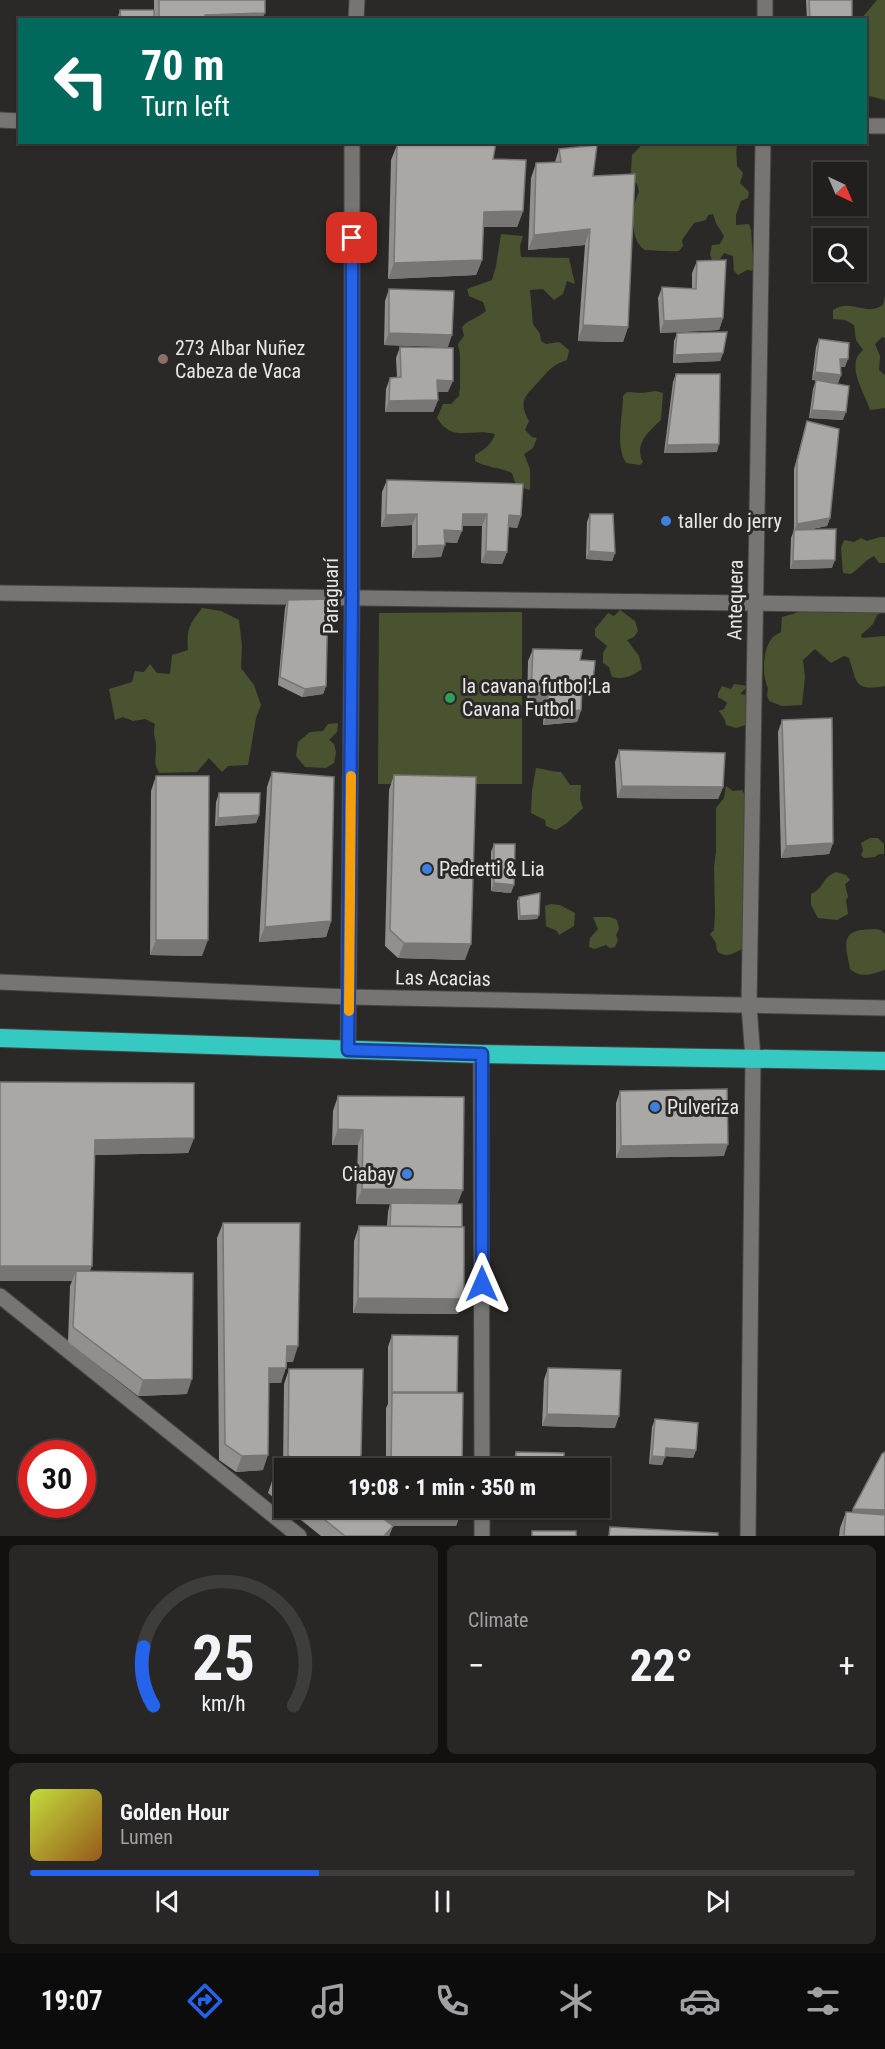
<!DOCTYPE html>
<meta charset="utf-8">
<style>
:root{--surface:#201f1d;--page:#282726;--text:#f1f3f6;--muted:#a2a2a4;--line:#3d3d3b;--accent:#2563eb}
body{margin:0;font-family:"Roboto Condensed",sans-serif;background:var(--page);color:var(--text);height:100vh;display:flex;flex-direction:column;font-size:22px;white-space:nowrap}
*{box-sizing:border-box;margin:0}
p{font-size:20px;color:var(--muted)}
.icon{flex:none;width:33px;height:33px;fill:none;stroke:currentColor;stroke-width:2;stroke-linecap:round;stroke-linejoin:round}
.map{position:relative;height:1536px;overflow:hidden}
.side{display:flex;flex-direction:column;gap:9px;padding:9px;background:#121110;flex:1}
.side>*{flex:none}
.hud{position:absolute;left:18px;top:18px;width:849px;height:126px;border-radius:0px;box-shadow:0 2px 4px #0004,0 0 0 2px var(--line);background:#00695c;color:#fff;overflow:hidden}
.needle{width:39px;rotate:136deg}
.buttons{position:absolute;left:813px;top:162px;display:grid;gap:12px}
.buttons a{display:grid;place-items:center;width:54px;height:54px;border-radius:0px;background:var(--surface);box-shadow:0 2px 4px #0004,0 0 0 2px var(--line);font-size:30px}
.speed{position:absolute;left:18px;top:1440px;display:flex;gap:12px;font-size:30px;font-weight:700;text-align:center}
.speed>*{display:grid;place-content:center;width:78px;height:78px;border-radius:50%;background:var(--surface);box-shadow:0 2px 4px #0004,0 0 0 2px var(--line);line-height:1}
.speed .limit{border:9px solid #d22;background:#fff;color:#111}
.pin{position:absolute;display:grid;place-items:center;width:51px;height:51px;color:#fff;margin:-26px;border-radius:12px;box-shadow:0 3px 9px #0006}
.me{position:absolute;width:66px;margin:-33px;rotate:0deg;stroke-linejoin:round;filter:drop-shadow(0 0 4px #0008)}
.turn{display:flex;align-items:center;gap:21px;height:126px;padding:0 24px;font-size:27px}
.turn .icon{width:78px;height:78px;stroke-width:2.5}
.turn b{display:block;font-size:42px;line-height:51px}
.big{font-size:45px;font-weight:800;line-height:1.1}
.side .card{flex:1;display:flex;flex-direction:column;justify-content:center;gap:9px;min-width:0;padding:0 21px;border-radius:9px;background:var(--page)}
.side .dial{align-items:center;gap:0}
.dial svg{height:156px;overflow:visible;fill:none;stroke:var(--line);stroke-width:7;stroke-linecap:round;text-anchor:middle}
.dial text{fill:var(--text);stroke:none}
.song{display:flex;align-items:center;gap:18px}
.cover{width:72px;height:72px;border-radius:9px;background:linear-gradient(135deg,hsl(70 70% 55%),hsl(30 70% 35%))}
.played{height:6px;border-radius:3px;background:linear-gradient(90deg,var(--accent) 35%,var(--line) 35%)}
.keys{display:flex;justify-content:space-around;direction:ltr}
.heat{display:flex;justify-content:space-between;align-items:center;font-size:33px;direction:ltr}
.side .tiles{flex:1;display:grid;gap:9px;grid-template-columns:1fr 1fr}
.card:last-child{grid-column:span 2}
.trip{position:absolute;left:274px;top:1458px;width:336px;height:60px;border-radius:0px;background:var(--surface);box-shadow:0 2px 4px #0004,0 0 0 2px var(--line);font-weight:800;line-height:60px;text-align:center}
.tabs{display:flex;height:96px;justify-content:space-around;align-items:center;background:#0d0c0c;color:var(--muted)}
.tabs .icon{width:42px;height:42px}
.tabs .current{color:var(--accent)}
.tabs b{font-size:27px;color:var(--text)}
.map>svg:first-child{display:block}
.green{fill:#4a532f}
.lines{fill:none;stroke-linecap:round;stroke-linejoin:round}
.street-casing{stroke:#474543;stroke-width:17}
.highway-casing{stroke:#474543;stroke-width:20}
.street{stroke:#777572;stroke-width:15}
.highway{stroke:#36c9c1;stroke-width:18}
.wall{fill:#92908e}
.shaded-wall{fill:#777674}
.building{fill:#aaa8a5;stroke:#777674;stroke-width:1.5}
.route-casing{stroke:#184099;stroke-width:15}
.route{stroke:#2563eb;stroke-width:10}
.slow{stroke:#f59e0b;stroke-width:10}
.education-dot{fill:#8d6e63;stroke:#2b2927;stroke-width:2}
.shop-dot{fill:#3f7fe0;stroke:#2b2927;stroke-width:2}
.leisure-dot{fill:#2e9e5b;stroke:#2b2927;stroke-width:2}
.labels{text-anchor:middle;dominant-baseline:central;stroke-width:6;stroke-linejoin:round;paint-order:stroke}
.poi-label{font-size:20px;fill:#e9e7e6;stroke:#2b2927;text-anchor:start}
.street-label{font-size:20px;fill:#e9e7e6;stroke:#2b2927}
</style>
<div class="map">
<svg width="885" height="1536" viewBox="0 0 885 1536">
<rect width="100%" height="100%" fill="#2b2927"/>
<!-- green -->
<g class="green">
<polygon points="877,0 885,0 885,100 866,95 866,20 861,19"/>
<path d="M638 143H738C735 150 737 157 737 166L743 173 740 183 749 192 748 198 741 201 736 215V225L749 224 751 230 754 271 747 270 738 275 734 271 733 256 724 253 720 259 712 260 710 254 712 245 720 244 724 236 716 223 713 214 708 215 706 220 694 223 682 240 683 246 679 251C667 252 656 250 645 250 629 241 631 207 639 192L637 184 632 179 631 171 632 155 640 147Z"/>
<path d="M501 234 523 236 520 246 521 257 569 258 575 284 567 281 563 294 554 300 543 289 530 290 533 324 540 334 541 341 546 344 559 342 569 350 567 360C553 365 550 369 540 380 526 396 517 399 529 421L525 430 532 437 537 438 533 448 524 454 530 469V490L516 486 512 473C500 467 487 468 475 461V455C484 450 492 444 495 434 471 427 453 444 437 418L443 404H451L459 396 460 388V354L458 344 464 336 462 327C469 319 478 318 486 311L483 302 469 296 467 289 492 280 496 266Z"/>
<path d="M885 296V338L882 337 875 344 880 356 879 370 885 375V408L870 410C864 391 845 365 863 350L856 340 854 325 845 320 833 319V310C852 298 864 317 883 305Z"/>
<path d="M656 391 663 393 661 420C648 432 634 444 643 462L640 465 626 463C615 445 623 416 623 396L627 392 642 393Z"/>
<path d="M880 537H885V563H879L874 556C864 561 860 568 851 574L843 573 841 548 844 540 854 542 861 538 867 541Z"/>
<path d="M202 608 221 611 239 620 242 646 241 668 254 685 261 705 256 718 248 765 228 766 222 772 209 758 197 772 159 773C153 760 156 761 156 749 157 739 152 737 155 724L145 719 133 721 123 717 115 720 109 689 132 682 135 671 144 672 150 664 157 673 170 674 172 655 188 650C186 628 190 624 202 608Z"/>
<path d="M620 610 635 621 638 631 634 637 627 640 639 656 642 669C632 676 624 680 612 677L609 667 603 663V653L607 646 595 636V629L608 613 614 616Z"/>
<path d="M855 610 881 613 877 615 873 624 861 635 862 638 885 636V686C853 692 857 681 849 658L844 656 831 663 815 649 803 660 805 677 802 705 782 706 769 701 767 695 768 688C762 675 762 649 773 637 775 635 778 634 781 632L782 617 803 611 844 613Z"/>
<polygon points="522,612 522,784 378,784 379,613"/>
<polygon points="734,684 748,686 740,694 747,695 749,724 736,728 726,725 725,720 719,711 724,709 727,703 722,699 718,698 718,693 722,686 731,689"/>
<polygon points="338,723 337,732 329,740 334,744 336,752 334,763 326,768 305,767 296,756 298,742 310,732 323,731 328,724"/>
<path d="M536 768C546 769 552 772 561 772L570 785H581L580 799 583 808 567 823 556 830 546 826 545 820 531 813 532 791Z"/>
<path d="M726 786 733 791 742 790 748 800 744 948C734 953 727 959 717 951L716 943 710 934 714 930 715 912 714 867 716 852V808L724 798Z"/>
<polygon points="870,838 878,838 884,844 884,854 879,854 875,857 864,858 861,855 863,850 861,843"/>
<path d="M836 872 846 875 850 880 845 884 848 897 846 900 848 914 837 920 818 918 811 905V894C825 888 820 879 836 872Z"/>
<polygon points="551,904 560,905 575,913 574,926 559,935 557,931 546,926 545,906"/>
<polygon points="593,917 610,917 617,920 619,929 616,935 618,940 615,947 610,948 606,945 594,949 589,947 590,938 598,929"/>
<path d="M874 929 881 930 885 934V970C871 974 862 979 850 969 849 957 840 938 854 932 859 929 868 930 874 929Z"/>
</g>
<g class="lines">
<!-- street casing -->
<g class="street-casing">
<g id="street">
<polyline points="356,20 357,0"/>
<polyline points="765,20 765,0"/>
<polyline points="0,120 20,121"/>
<polyline points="866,126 885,126"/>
<polyline points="0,593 885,605"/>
<polyline points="0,982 349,997 885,1008"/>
<polyline points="348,1050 352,598 352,142"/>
<polyline points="481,1054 482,1468"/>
<polyline points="0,1296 299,1536"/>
<polyline points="482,1508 482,1536"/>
<polyline points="748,1536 753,1058 749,1006 763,142"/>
</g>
</g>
<!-- highway casing -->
<g class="highway-casing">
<polyline id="highway" points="0,1038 481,1054 885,1061"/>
</g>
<!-- street -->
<use href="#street" class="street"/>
<!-- highway -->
<use href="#highway" class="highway"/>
</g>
<!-- wall -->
<g class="wall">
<polygon points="154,0 265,0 262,20 117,20 120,10 154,10"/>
<polygon points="806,0 852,0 852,20 807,20"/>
<polygon points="397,145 493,159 523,211 517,227 483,227 482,260 476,275 388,279 391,160"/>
<polygon points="559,149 593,176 628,327 623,342 578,341 585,245 528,250 531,178 536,163 555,162"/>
<polygon points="697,261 723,318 719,330 660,333 658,298 662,287 692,289 692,273"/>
<polygon points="389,289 448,347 384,345 385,301"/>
<polygon points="677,333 723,353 720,361 673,363 674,341"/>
<polygon points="819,339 845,367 840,367 841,375 838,383 816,381 843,420 809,418 813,389 816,380 812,380 816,347"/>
<polygon points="400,347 448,392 437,392 438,400 433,412 385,412 386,389 390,378 397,377 396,358"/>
<polygon points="676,374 717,452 664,453 673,382"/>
<polygon points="807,421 830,518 827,526 807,530 832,568 790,569 791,538 794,530 794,469"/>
<polygon points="387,480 521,516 517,528 508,527 507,552 502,564 481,563 482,526 462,526 457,543 445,542 441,557 412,558 412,525 381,527 382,492"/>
<polygon points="590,514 615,553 612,561 586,559 587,522"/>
<polygon points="288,600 326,686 323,694 302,697 278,685 285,608"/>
<polygon points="533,649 580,660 593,681 588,693 582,694 581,710 577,722 543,725 544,705 527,705 528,661"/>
<polygon points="782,720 833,843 829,854 781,858 778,732"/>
<polygon points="619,750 723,787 718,799 617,798 615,762"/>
<polygon points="272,772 331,921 326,937 259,942 267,787"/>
<polygon points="394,775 465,960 398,958 385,946 389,790"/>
<polygon points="156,776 202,956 150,955 151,791"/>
<polygon points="219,793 259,815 256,823 215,826 216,802"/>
<polygon points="494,844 511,893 491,891 491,852"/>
<polygon points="519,897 539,915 537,919 518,920 517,901"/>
<polygon points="0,1082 194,1138 188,1153 94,1155 90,1271 187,1394 138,1396 68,1342 70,1286 72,1281"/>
<polygon points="620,1091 724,1156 616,1158 616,1103"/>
<polygon points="338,1096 457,1204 458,1314 353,1313 354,1241 359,1226 387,1226 388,1212 390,1204 356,1204 358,1145 332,1145 333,1111"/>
<polygon points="223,1223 293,1362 286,1362 281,1383 269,1383 263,1470 236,1472 219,1460 217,1238"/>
<polygon points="392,1335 457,1393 462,1468 386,1468 386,1408 388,1404 388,1347"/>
<polygon points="548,1368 615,1428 542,1426 544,1380"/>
<polygon points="289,1369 358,1468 285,1468 285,1507 268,1493 273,1478 283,1468 284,1384"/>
<polygon points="655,1419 696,1450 693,1458 665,1456 662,1465 649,1464 652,1427"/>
<polygon points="516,1452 564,1468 513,1468 513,1461"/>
<polygon points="286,1508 369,1508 385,1520 385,1508 462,1508 456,1526 392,1526 393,1526 389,1536 321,1536"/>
<polygon points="846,1512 852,1513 885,1536 839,1536 840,1528"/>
</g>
<!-- shaded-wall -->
<g class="shaded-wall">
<polygon points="265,13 262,20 204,20 205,15"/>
<polygon points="523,211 517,227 478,227 484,212"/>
<polygon points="590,229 585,245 528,250 534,235"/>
<polygon points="482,260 476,275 388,279 394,263"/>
<polygon points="723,318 719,330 660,333 664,321"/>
<polygon points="583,325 628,327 623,342 578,341"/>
<polygon points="389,333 452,335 448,347 384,345"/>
<polygon points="723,353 720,361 673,363 675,355"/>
<polygon points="840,359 848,359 845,367 837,367"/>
<polygon points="815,372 841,375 838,383 812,380"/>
<polygon points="437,380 453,381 448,392 433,392"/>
<polygon points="438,400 433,412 385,412 389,401"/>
<polygon points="812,410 846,412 843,420 809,418"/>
<polygon points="719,444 717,452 664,453 667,445"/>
<polygon points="417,514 412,525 381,527 386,515"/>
<polygon points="463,514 487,514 482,526 459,526"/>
<polygon points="509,515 521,516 517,528 504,526"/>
<polygon points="830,518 827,526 794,532 797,524"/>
<polygon points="444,530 462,531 457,543 439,542"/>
<polygon points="445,545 441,557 412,558 417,546"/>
<polygon points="486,551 507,552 502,564 481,563"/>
<polygon points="589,551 615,553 612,561 586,559"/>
<polygon points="835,560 832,568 790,569 793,561"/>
<polygon points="593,681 588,693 578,694 582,682"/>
<polygon points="326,686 323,694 302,697 305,689"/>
<polygon points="531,693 548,693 544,705 527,705"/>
<polygon points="581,710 577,722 543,725 547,714"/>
<polygon points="622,786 723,787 718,799 617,798"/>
<polygon points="259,815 256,823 215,826 218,818"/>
<polygon points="833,843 829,854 781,858 786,846"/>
<polygon points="494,883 514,885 511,893 491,891"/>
<polygon points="539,915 537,919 518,920 520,916"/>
<polygon points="331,921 326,937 259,942 265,927"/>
<polygon points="156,940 208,940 202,956 150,955"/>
<polygon points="404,943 471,944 465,960 398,958"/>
<polygon points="338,1129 363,1130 358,1145 332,1145"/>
<polygon points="194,1138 188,1153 89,1155 95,1140"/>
<polygon points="728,1144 724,1156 616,1158 621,1146"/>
<polygon points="362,1189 463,1190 457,1205 356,1204"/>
<polygon points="0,1266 92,1266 86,1281 76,1271 72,1281 0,1281"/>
<polygon points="358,1298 464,1299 458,1314 353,1313"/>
<polygon points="287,1346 298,1346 293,1362 281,1361"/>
<polygon points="269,1368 286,1368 281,1383 264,1383"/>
<polygon points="192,1379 187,1394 138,1396 143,1380"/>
<polygon points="547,1414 619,1416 615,1428 542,1426"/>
<polygon points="666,1448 696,1450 693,1458 663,1456"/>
<polygon points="268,1455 263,1470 236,1472 242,1456"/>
<polygon points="652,1456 665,1457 662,1465 649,1464"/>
<polygon points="853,1509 885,1510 885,1526 848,1524"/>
<polygon points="390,1510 462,1511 456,1526 385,1526"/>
<polygon points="393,1526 389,1536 384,1536"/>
</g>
<!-- building -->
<g class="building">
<polygon points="159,0 265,0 265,13 205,15 205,20 159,20"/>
<polygon points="809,0 852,0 852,19 810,20"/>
<polygon points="120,10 154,10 154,20 121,20"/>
<polygon points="447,142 496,142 493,159 526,160 523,211 484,212 482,260 394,263 397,145"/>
<polygon points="597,145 593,176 635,174 628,327 583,325 590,229 534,235 536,163 561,162 559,149"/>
<polygon points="726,260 723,318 664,321 662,287 696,289 697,261"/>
<polygon points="389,289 454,291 452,335 389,333"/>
<polygon points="727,332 723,353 675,355 677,333"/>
<polygon points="819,339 849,343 848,359 840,359 841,375 815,372"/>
<polygon points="400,347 453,348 453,381 437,380 438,400 389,401 390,378 401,377"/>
<polygon points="676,374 720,374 719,444 667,445"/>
<polygon points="816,380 849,386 846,412 812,410"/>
<polygon points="807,421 839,429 830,518 797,524 797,461"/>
<polygon points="387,480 523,484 521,516 509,515 507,552 486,551 487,514 463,514 462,531 444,530 445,545 417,546 417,514 386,515"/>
<polygon points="590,514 613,514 615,553 589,551"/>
<polygon points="836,529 835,560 793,561 794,530"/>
<polygon points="328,599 326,686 305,689 280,677 288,600"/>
<polygon points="533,649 582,650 580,660 595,661 593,681 582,682 581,710 547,714 548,693 531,693"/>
<polygon points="832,718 833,843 786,846 782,720"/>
<polygon points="619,750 725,753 723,787 622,786"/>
<polygon points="272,772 334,777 331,921 265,927"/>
<polygon points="394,775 476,777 471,944 404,943 390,930"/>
<polygon points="156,776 209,776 208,940 156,940"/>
<polygon points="219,793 260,793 259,815 218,818"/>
<polygon points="494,844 515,844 514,885 494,883"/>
<polygon points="540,893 539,915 520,916 519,897"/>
<polygon points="0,1082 194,1083 194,1138 95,1140 92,1266 0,1266"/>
<polygon points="727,1089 728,1144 621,1146 620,1091"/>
<polygon points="338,1096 464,1097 463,1190 362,1189 363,1130 338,1129"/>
<polygon points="391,1203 462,1204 462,1227 390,1226"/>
<polygon points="223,1223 300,1223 298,1346 287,1346 286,1368 269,1368 268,1455 242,1456 225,1444"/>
<polygon points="359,1226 464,1227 464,1299 358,1298"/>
<polygon points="76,1271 193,1273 192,1379 143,1380 73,1327"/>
<polygon points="392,1335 458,1336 457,1392 392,1392"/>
<polygon points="548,1368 621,1370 619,1416 547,1414"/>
<polygon points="289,1369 363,1369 361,1455 358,1468 285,1468 285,1487 273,1478 291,1459 288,1455"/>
<polygon points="392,1393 463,1393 462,1468 391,1468"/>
<polygon points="655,1419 698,1423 696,1450 666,1448 665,1457 652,1456"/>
<polygon points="516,1452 564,1453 564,1468 515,1468"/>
<polygon points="885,1452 885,1510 853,1509 882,1454"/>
<polygon points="310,1508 369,1508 393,1526 384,1536 345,1536"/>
<polygon points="390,1508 462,1508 462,1511 390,1510"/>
<polygon points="846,1512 885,1515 885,1536 844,1536"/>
<polygon points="610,1527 718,1533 718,1536 609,1536"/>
<rect x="532" y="1531" width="44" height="5"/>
</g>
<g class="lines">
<!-- route casing -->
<g class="route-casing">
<polyline id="route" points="352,238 352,598 348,1050 482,1054 482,1284"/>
</g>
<!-- route -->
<use href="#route" class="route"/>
<!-- slow -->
<polyline class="slow" points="349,1011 351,776"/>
</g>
<!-- markers -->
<circle class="education-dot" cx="163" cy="359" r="6"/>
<g class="shop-dot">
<circle cx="666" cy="521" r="6"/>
<circle cx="427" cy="869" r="6"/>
<circle cx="655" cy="1107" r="6"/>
<circle cx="407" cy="1174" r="6"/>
</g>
<circle class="leisure-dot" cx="450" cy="698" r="6"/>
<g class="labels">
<!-- poi labels -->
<g class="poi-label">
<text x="175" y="348">273 Albar Nuñez<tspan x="175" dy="23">Cabeza de Vaca</tspan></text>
<text x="678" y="521">taller do jerry</text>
<text x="462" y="686">la cavana futbol;La<tspan x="462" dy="23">Cavana Futbol</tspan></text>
<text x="439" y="869">Pedretti &amp; Lia</text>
<text x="667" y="1107">Pulveriza</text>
<text x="395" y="1174" text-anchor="end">Ciabay</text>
</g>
<!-- street labels -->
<g class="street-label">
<text transform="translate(331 596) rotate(-90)">Paraguarí</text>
<text transform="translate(735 600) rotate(-89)">Antequera</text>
<text transform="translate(443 978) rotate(1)">Las Acacias</text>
</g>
</g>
</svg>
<div class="buttons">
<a><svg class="needle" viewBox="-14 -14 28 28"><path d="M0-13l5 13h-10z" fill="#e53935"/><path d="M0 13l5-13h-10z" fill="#a2a2a4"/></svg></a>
<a><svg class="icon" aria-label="search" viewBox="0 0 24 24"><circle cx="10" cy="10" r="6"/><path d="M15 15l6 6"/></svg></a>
</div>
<div class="speed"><div class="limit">30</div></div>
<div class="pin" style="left:352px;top:238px;background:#d93025"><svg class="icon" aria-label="arrive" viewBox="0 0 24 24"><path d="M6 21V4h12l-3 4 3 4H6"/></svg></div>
<svg class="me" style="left:482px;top:1284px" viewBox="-20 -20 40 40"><path d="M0-17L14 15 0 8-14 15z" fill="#2563eb" stroke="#fff" stroke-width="4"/></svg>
<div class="trip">19:08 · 1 min · 350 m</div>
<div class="hud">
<div class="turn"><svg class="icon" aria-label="left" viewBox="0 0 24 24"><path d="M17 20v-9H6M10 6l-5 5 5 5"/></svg><div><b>70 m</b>Turn left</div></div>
</div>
</div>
<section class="side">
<div class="tiles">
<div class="card dial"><svg viewBox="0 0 100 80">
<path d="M14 69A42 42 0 1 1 86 69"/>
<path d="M14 69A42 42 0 0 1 9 39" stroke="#2563eb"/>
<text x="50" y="56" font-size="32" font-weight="700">25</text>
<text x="50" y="72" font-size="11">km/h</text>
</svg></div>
<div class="card"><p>Climate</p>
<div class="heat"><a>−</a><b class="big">22°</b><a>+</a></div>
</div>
<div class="card">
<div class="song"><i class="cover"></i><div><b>Golden Hour</b><p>Lumen</p></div></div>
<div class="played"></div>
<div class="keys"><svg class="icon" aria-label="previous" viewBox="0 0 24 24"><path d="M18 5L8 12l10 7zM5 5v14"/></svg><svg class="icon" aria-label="pause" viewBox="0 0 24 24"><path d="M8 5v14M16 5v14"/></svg><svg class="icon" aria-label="next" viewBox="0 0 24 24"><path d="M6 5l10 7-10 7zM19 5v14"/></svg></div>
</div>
</div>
</section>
<nav class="tabs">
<b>19:07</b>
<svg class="icon current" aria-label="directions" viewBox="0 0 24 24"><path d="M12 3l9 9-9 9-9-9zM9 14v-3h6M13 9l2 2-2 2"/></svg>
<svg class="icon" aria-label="music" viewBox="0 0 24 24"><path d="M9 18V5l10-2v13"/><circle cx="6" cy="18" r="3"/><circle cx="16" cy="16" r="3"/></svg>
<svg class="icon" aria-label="phone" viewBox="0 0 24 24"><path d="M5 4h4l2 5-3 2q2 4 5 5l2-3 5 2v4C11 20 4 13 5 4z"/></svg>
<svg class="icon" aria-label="climate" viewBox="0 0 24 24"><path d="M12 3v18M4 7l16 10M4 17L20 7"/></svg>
<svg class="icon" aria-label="car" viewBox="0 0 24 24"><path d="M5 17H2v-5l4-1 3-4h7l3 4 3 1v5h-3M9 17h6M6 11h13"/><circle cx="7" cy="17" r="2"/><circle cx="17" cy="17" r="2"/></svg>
<svg class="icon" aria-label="filters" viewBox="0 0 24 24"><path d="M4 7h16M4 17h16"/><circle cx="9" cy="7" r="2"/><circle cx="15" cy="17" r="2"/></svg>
</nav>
